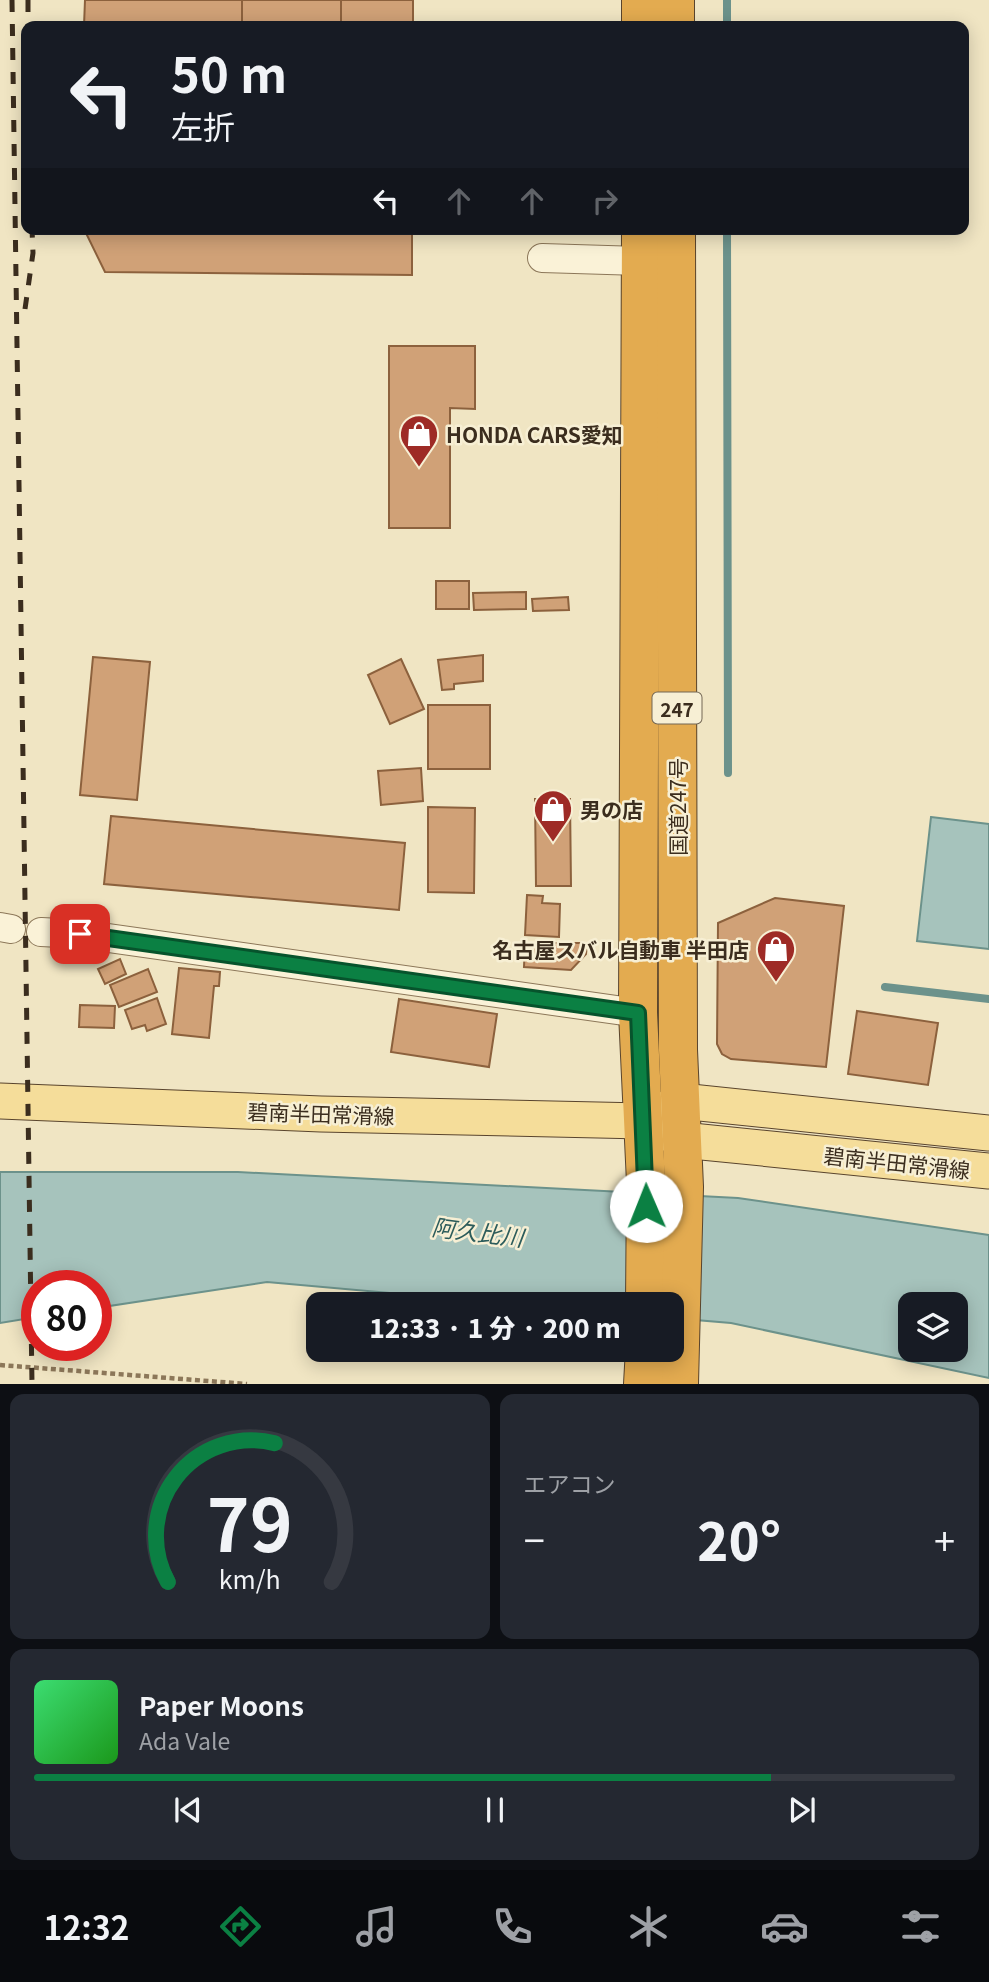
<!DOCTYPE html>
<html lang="ja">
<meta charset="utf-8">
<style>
:root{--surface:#171b24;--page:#242831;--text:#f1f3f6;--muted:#9ea1a6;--line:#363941;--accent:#0b8043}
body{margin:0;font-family:Georgia,"Noto Sans JP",serif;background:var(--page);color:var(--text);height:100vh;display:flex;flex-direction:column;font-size:26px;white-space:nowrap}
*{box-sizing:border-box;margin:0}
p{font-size:23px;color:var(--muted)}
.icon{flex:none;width:38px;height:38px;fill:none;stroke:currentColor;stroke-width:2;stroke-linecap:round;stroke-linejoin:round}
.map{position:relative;height:1384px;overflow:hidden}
.sheet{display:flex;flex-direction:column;gap:10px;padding:10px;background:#0d0f14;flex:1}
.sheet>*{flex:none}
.guide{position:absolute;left:21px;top:21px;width:948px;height:214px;border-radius:14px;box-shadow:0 4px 18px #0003;background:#171b24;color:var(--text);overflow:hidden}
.controls{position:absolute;left:898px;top:1292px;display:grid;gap:14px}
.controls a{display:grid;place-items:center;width:70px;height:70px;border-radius:14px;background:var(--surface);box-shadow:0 4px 18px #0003;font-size:35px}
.speed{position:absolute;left:21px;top:1270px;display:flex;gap:14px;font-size:35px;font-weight:700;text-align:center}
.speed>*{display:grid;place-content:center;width:91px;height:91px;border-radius:50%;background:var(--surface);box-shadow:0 4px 18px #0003;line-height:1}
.speed .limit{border:10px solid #d22;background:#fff;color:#111}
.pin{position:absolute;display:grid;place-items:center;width:60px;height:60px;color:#fff;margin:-30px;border-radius:14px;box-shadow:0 4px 10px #0006}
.me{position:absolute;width:77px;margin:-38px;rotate:359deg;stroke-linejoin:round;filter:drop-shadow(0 0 5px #0008)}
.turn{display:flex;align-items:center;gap:24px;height:147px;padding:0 35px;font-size:32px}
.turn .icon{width:91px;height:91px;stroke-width:2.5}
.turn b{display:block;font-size:49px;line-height:60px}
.lanes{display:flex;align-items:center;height:66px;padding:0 35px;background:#0003;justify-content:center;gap:35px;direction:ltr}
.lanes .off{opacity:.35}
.big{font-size:52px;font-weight:800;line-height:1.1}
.sheet .widget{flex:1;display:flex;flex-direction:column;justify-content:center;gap:10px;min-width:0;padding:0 24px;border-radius:14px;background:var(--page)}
.sheet .dial{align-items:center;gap:0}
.dial svg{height:182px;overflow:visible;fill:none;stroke:var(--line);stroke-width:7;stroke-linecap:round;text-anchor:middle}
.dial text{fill:var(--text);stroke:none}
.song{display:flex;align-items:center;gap:21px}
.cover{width:84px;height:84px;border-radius:10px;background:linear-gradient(135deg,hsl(140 70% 55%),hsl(120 70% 35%))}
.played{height:7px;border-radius:4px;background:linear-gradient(90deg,var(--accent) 80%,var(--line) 80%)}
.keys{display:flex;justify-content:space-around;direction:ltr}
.heat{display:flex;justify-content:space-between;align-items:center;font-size:38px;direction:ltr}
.sheet .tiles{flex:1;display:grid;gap:10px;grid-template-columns:1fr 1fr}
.widget:last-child{grid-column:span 2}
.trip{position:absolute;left:306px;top:1292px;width:378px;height:70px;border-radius:14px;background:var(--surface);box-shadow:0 4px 18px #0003;font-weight:800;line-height:70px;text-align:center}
.menu{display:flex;height:112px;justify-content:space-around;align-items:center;background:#090b0e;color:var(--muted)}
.menu .icon{width:49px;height:49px}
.menu .selected{color:var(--accent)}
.menu b{font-size:32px;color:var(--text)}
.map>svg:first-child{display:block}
.water{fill:#a6c3bc;stroke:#6c928b;stroke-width:2;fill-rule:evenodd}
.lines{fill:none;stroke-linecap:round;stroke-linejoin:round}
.stream{stroke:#6c928b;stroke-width:8}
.building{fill:#d0a177;stroke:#8c613d;stroke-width:2}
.minor-casing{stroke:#8c7759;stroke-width:30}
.major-casing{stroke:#59442d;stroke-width:37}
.highway-casing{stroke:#59442d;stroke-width:40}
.path{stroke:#8c7759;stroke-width:4.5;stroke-dasharray:5 3.5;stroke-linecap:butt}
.minor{stroke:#faf2d7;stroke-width:28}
.major{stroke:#f5dd9a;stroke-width:35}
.highway{stroke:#e3ab50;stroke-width:38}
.rail{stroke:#3b2d1e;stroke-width:5;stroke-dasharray:12 12;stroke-linecap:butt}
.route-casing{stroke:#07532c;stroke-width:18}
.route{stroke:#0b8043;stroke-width:12}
.labels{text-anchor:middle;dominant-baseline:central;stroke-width:5;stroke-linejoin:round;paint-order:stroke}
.shield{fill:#f7efd4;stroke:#736755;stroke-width:2}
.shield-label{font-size:19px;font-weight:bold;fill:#3b2d1e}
.poi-label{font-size:21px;font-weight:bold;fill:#3b2d1e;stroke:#f7efd4;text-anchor:start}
.street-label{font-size:21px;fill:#3b2d1e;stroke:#f7efd4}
.water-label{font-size:23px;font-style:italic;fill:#2c5c5b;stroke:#f7efd4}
</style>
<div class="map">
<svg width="989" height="1384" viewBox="0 0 989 1384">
<rect width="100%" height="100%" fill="#f0e5c3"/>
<!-- water -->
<g class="water">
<polygon points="931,817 989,824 989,949 917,941"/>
<path d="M0 1172H238L738 1198 989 1235V1378L731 1323 672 1318V1304H514L267 1282 96 1308V1286H37V1317L0 1323ZM910 1304H956V1349H910Z"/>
</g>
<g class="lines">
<!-- stream -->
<g class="stream">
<polyline points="727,0 727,26"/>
<polyline points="727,229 728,773"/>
<polyline points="885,987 989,999"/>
</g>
</g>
<!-- building -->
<g class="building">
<polygon points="85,0 413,0 413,26 84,26"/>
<rect x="242" y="0" width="99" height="26"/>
<polygon points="84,229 412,229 412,275 105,272"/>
<polygon points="389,346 475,346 475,409 450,408 450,528 389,528"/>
<rect x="436" y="581" width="33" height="28"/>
<polygon points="526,592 526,609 474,610 473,593"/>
<polygon points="568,597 569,610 533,611 532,599"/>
<polygon points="483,655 483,681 454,684 454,689 442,690 438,660"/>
<polygon points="93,657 150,662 137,800 80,795"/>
<polygon points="401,659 424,709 390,724 368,675"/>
<rect x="428" y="705" width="62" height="64"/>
<polygon points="421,768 423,801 381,805 378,771"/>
<polygon points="535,799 570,799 571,886 536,886"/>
<polygon points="428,807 475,808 474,893 428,892"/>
<polygon points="111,816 405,843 399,910 104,884"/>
<polygon points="527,895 543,896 542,903 560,904 559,937 525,935"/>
<polygon points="775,898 844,906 826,1067 731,1059 722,1054 717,1044 718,923"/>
<polygon points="525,943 587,943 586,954 571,970 524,967"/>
<polygon points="120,959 126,974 105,984 98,969"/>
<polygon points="179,968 220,972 219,986 214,986 209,1038 172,1034"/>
<polygon points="148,969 157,992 119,1007 110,985"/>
<polygon points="157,998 166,1024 147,1031 145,1025 132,1029 125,1010"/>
<polygon points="399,999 497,1014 489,1067 391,1052"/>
<polygon points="80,1005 115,1006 114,1028 79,1027"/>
<polygon points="857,1011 938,1023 928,1085 848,1074"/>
</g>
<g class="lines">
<!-- minor casing -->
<g class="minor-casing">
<g id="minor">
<polyline points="542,258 640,261"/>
<polyline points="0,927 11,929"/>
<polyline points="41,932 80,934 638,1013"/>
</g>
</g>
<!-- major casing -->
<g class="major-casing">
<g id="major">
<polyline points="0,1101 321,1114 643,1121 682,1140 989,1171"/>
<polyline points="655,1115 681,1101 989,1133"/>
</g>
</g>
<!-- highway casing -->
<g class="highway-casing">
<g id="highway">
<polyline points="675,0 675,26"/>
<polyline points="641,26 641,0"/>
<polyline points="641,229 638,1013 646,1182 645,1304"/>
<polyline points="676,229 678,1050 684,1187 679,1384"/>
<polyline points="643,1384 645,1349"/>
</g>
</g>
<!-- path -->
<polyline class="path" points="0,1365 247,1384"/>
<!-- minor -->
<use href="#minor" class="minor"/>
<!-- major -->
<use href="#major" class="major"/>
<!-- highway -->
<use href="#highway" class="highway"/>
<!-- rail -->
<g class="rail">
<polyline points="12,0 32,1384"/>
<polyline points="28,0 28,26"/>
<polyline points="25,309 33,253 32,229"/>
</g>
</g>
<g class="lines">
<!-- route casing -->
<g class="route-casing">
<polyline id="route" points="80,934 638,1013 646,1206"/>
</g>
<!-- route -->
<use href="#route" class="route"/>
</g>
<!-- icons -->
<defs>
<g id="shop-pin" transform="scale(2.0125)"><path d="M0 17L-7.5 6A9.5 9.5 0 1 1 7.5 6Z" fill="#9e2b26" stroke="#f7efd4"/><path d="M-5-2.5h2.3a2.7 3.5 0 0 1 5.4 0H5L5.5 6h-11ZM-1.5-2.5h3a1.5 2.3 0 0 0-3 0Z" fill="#fff"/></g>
</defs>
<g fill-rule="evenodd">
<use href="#shop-pin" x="419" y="434"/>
<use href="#shop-pin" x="553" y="809"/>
<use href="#shop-pin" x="776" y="949"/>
</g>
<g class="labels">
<!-- shield labels -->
<rect class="shield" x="652.5" y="692.5" width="49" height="31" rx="5"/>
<g class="shield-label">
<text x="677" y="708">247</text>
</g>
<!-- poi labels -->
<g class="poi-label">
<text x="446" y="434">HONDA CARS愛知</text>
<text x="580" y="809">男の店</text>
<text x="749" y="949" text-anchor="end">名古屋スバル自動車 半田店</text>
</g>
<!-- street labels -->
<g class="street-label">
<text transform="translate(677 807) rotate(-90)">国道247号</text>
<text transform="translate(321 1113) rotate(2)">碧南半田常滑線</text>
<text transform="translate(897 1162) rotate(6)">碧南半田常滑線</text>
</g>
<!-- water labels -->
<g class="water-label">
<text transform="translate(478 1231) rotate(7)">阿久比川</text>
</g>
</g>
</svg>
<div class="controls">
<a><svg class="icon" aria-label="layers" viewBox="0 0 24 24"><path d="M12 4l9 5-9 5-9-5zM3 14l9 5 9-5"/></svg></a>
</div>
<div class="speed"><div class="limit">80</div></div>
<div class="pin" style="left:80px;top:934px;background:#d93025"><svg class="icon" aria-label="arrive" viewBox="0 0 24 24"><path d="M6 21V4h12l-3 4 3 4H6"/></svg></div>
<svg class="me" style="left:646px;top:1206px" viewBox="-20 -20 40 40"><circle r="19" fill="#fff"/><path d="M0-13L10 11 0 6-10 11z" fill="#0b8043"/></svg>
<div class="trip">12:33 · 1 分 · 200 m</div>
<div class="guide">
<div class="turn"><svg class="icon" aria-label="left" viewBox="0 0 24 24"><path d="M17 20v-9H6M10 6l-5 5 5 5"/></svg><div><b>50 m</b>左折</div></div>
<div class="lanes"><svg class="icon" aria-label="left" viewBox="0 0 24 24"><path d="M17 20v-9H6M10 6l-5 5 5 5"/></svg><svg class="icon off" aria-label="ahead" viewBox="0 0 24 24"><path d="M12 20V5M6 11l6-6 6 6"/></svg><svg class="icon off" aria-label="ahead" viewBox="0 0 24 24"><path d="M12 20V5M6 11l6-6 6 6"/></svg><svg class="icon off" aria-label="right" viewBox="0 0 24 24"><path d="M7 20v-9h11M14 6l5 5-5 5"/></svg></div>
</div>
</div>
<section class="sheet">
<div class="tiles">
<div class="widget dial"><svg viewBox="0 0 100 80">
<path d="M14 69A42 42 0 1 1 86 69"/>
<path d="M14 69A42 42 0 0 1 61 8" stroke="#0b8043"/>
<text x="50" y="56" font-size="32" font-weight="700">79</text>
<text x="50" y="72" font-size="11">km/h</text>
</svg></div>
<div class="widget"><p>エアコン</p>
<div class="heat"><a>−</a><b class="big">20°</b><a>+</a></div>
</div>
<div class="widget">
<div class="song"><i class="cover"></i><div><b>Paper Moons</b><p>Ada Vale</p></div></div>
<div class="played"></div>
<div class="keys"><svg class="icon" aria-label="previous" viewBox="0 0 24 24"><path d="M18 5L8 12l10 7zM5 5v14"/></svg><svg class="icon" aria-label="pause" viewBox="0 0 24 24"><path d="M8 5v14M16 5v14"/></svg><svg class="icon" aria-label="next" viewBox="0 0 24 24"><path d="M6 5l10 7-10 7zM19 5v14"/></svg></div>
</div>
</div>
</section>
<nav class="menu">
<b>12:32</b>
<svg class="icon selected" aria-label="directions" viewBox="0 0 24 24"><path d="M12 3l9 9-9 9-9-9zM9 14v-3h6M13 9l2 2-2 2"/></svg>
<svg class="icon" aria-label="music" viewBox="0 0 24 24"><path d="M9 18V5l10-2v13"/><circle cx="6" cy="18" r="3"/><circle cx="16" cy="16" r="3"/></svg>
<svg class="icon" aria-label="phone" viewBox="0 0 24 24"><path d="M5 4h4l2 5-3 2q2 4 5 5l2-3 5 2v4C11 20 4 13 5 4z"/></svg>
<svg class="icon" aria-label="climate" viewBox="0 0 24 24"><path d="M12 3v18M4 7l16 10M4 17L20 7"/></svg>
<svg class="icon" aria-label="car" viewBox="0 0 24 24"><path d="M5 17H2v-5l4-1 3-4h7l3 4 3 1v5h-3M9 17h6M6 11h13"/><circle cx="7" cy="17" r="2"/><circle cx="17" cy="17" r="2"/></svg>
<svg class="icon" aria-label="filters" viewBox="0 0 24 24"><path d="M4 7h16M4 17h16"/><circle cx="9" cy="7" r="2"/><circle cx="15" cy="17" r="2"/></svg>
</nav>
